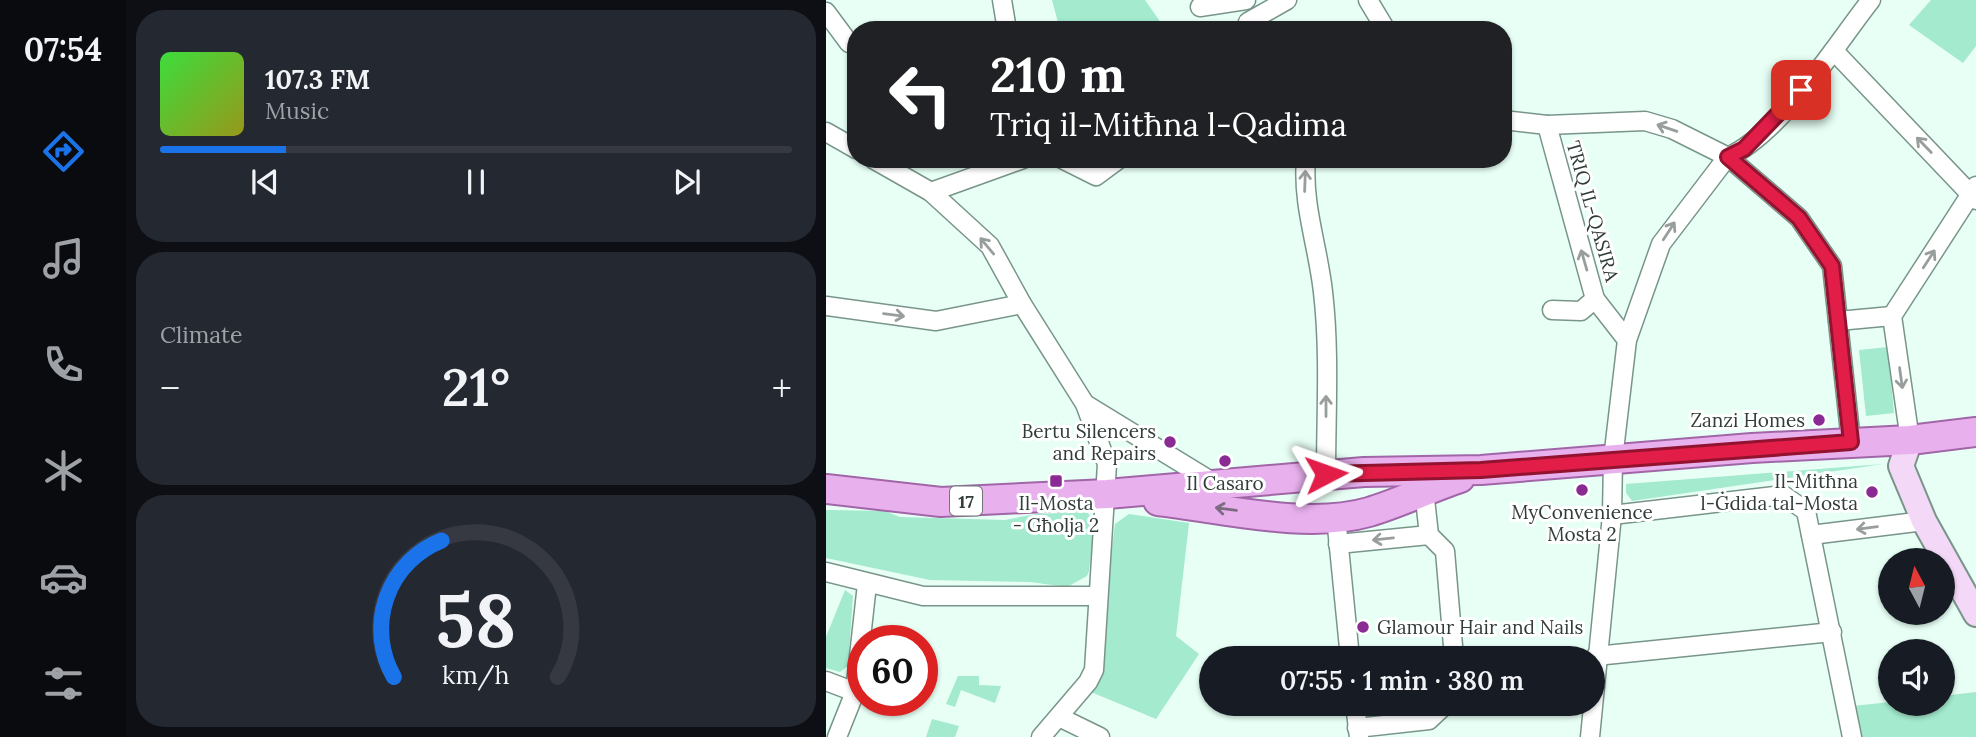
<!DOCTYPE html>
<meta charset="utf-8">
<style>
:root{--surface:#171b24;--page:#242831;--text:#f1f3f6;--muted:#9ea1a6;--line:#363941;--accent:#1a73e8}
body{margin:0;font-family:Lora,serif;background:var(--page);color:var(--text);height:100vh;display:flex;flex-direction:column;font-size:26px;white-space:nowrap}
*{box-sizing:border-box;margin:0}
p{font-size:23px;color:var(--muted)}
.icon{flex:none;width:38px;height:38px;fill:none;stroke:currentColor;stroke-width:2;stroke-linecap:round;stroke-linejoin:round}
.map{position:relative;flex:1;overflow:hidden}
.details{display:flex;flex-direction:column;gap:10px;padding:10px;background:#0d0f14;width:700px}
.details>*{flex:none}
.guide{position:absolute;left:21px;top:21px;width:665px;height:147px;border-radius:28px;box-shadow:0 2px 5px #0004;background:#202124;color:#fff;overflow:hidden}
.needle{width:46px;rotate:353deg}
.controls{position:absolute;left:1052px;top:548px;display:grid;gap:14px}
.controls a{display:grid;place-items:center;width:77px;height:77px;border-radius:50%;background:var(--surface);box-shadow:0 2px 5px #0004;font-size:35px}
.speed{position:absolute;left:21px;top:625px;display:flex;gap:14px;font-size:35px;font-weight:700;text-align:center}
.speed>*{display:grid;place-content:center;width:91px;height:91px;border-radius:50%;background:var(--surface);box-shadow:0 2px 5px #0004;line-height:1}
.speed .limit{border:10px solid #d22;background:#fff;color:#111}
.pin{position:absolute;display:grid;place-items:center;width:60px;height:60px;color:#fff;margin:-30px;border-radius:14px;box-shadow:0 4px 10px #0006}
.me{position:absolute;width:77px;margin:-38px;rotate:86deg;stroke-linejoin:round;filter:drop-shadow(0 0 5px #0008)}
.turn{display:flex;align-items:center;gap:24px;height:147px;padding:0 28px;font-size:32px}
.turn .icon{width:91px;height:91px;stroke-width:2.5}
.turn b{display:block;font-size:49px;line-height:60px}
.big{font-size:52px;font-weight:600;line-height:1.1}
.details .tile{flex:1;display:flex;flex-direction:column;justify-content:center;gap:10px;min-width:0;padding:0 24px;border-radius:28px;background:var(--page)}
.details .dial{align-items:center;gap:0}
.dial svg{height:182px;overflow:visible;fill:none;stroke:var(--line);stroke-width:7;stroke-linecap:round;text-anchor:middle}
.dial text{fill:var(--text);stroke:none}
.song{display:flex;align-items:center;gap:21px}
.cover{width:84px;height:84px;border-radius:10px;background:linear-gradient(135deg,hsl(120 70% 55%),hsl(60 70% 35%))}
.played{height:7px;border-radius:4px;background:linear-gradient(90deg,var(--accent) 20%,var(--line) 20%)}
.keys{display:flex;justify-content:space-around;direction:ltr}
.heat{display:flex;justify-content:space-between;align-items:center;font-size:38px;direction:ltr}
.trip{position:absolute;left:373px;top:646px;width:406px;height:70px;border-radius:35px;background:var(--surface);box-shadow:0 2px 5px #0004;font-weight:600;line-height:70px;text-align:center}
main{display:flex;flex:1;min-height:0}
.tab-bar{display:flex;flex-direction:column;width:126px;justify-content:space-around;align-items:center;background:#090b0e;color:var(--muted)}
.tab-bar .icon{width:49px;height:49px}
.tab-bar .active{color:var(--accent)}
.tab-bar b{font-size:32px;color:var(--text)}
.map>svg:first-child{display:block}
.green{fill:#a3eace}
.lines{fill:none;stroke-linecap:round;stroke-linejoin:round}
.street-casing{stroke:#799589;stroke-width:21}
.secondary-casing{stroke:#799589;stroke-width:28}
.primary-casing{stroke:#a066a7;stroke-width:32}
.street{stroke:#fff;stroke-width:18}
.secondary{stroke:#f4d8f7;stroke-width:24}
.primary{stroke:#e9b0ee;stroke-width:28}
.oneway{stroke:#989e9c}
.oneway2{stroke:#7b6b81}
.route-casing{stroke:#92132f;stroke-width:18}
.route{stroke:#e11d48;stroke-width:12}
.poi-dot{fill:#8a2a93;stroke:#fff;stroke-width:2.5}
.labels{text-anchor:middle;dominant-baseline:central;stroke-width:6;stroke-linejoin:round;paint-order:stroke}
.shield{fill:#fff;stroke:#6f7774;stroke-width:2}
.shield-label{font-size:18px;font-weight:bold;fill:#313d38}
.street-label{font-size:19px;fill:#313d38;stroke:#fff}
.poi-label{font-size:19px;fill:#313d38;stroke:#fff;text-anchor:end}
</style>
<main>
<nav class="tab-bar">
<b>07:54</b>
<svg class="icon active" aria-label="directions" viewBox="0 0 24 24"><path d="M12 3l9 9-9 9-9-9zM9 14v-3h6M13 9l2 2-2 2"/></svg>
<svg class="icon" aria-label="music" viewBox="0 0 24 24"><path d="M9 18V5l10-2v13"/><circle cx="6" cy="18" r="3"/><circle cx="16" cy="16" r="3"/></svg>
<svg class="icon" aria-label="phone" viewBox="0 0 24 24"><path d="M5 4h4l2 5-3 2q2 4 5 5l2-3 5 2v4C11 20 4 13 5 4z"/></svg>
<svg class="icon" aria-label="climate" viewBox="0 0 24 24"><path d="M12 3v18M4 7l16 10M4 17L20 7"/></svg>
<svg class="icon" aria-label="car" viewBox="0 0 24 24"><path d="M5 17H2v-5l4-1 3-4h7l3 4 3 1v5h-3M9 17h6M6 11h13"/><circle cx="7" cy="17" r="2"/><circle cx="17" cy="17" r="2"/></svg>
<svg class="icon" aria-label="filters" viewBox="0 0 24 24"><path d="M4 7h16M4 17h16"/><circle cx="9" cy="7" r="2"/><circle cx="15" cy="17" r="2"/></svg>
</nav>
<section class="details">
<div class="tile">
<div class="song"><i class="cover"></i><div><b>107.3 FM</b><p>Music</p></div></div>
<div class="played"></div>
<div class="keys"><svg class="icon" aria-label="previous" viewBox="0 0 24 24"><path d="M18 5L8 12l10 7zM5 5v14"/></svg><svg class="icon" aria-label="pause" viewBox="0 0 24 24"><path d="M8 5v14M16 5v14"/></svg><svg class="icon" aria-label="next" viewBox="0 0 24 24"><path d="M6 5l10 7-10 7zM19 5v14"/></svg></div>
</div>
<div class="tile"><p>Climate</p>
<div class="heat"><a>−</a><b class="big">21°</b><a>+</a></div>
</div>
<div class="tile dial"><svg viewBox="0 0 100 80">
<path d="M14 69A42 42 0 1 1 86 69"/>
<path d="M14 69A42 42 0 0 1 35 9" stroke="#1a73e8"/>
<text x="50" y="56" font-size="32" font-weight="700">58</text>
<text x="50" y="72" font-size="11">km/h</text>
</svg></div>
</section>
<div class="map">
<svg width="1150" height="737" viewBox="0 0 1150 737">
<rect width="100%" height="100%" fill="#e7fff5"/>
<!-- green -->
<g class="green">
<polygon points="226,0 319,0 340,30 234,30"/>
<polygon points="1105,0 1150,0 1150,46 1137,63 1083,25"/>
<polygon points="1062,347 1068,413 1040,416 1033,350"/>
<polygon points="1057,464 806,501 800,493 800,484"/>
<polygon points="0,510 59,511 74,517 179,520 210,514 261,512 266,518 267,538 263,571 261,576 241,587 204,582 104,580 0,558"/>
<polygon points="303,514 363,523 350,636 373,654 330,719 265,692 278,668 280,593 289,524"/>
<polygon points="19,590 27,596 22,666 14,672 0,668 0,637"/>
<polygon points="132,676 153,676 153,685 175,686 169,703 135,690 129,707 120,704"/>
<polygon points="1150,692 1150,737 1034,737 1027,706 1064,702 1116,704 1117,696"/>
<polygon points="106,719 133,726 129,737 100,737"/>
</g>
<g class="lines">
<!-- street casing -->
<g class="street-casing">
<g id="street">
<polyline points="176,0 181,30"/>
<polyline points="542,0 560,30"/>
<polyline points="374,7 420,0"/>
<polyline points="0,12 23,43"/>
<polyline points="422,22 461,0"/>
<polyline points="1008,51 1150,200"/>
<polyline points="677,120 721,125 819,121 846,129 902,157 973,218 1006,266 1025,442"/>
<polyline points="721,125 769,299 801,340"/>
<polyline points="0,132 30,149"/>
<path d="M902 157C956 132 1008 47 1045 0"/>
<polyline points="47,159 105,192 164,246 196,304 259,404 281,464 268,670 262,682 215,737"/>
<polyline points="236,159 270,176 293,159"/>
<path d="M480 159C476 205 492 246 497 292 504 352 500 414 500 474"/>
<polyline points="105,192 197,159"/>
<polyline points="0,306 110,321 196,304"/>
<polyline points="726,310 755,311 769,299"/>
<polyline points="1012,321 1066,316"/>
<polyline points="259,404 388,483"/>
<polyline points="1084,440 1066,316 1150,186"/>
<polyline points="598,490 603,535 619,551 628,658"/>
<polyline points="786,515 957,495 980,511 1026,737"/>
<polyline points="510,517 524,658"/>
<polyline points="985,535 1098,521"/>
<polyline points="512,544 603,535"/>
<polyline points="0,572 97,596 272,596"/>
<polyline points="770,656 1006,632"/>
<polyline points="0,681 29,692"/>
<polyline points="529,704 533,737"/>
<polyline points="233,717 274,737"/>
<polyline points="531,728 603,720 620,704"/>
<polyline points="11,737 29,692 41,584"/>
<polyline points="764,737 786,515 787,459 801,340 835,244 896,164"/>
</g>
</g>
<!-- secondary casing -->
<g class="secondary-casing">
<polyline id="secondary" points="1084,440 1075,466 1098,521 1150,614"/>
</g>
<!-- primary casing -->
<g class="primary-casing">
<g id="primary">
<polyline points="0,489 115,502 281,494 538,472 655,470 926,448 1084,440 1150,432"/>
<path d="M332 501C395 508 481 530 543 512 573 503 604 488 634 478"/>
</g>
</g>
<!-- street -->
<use href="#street" class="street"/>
<!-- secondary -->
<use href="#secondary" class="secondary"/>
<!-- primary -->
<use href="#primary" class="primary"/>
</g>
<!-- one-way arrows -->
<defs><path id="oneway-shaft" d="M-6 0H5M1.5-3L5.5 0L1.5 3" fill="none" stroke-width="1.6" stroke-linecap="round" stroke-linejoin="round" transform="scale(1.75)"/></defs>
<g class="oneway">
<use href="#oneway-shaft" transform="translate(841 128) rotate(-161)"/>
<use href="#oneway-shaft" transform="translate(1098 145) rotate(-134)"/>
<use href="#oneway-shaft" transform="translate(479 181) rotate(-88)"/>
<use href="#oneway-shaft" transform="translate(843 231) rotate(-57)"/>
<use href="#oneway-shaft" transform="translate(161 246) rotate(-130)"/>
<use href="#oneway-shaft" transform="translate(1103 259) rotate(-57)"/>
<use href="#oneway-shaft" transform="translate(758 260) rotate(-106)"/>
<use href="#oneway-shaft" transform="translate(68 315) rotate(7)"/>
<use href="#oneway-shaft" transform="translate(1075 378) rotate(82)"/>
<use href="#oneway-shaft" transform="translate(500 406) rotate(-90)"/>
<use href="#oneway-shaft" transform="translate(1041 528) rotate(173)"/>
<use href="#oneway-shaft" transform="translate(557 539) rotate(174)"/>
</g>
<use class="oneway2" href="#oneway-shaft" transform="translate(400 509) rotate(-173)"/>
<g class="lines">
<!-- route casing -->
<g class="route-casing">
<polyline id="route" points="500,474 655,470 1025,442 1006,266 973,218 902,157 918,149 975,90"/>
</g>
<!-- route -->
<use href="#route" class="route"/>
</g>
<!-- markers -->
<g class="poi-dot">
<circle cx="993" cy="420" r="7"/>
<circle cx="344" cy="442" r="7"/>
<circle cx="399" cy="461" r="7"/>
<rect x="223" y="474" width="14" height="14" rx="3.5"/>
<circle cx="756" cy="490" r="7"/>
<circle cx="1046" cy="492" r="7"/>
<circle cx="537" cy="627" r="7"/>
</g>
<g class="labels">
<!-- shield labels -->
<rect class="shield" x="124" y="486.5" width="32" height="29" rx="5"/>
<g class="shield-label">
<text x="140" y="501">17</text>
</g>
<!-- street labels -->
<g class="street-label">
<text transform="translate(767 211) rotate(74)">TRIQ IL-QASIRA</text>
</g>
<!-- poi labels -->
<g class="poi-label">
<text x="979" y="420">Zanzi Homes</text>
<text x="330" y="431">Bertu Silencers<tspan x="330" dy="22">and Repairs</tspan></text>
<text x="1032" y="481">Il-Mitħna<tspan x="1032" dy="22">l-Ġdida tal-Mosta</tspan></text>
<text x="399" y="483" text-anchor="middle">Il Casaro</text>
<text x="230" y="503" text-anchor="middle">Il-Mosta<tspan x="230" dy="22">- Għolja 2</tspan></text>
<text x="756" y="512" text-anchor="middle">MyConvenience<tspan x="756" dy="22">Mosta 2</tspan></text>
<text x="551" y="627" text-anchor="start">Glamour Hair and Nails</text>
</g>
</g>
</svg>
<div class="controls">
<a><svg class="needle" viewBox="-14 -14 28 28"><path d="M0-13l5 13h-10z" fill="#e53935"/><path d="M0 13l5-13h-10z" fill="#9ea1a6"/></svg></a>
<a><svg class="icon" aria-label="sound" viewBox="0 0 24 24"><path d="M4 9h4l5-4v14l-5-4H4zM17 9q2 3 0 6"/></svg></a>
</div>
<div class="speed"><div class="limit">60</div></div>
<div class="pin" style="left:975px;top:90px;background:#d93025"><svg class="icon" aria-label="arrive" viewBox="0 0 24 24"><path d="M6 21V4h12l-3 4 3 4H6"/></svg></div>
<svg class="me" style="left:500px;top:474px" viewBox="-20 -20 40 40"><path d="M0-17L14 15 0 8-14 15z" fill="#e11d48" stroke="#fff" stroke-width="4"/></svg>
<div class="trip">07:55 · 1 min · 380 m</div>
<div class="guide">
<div class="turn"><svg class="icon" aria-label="left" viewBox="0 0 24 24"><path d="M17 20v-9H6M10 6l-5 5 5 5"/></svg><div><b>210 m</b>Triq il-Mitħna l-Qadima</div></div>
</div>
</div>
</main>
